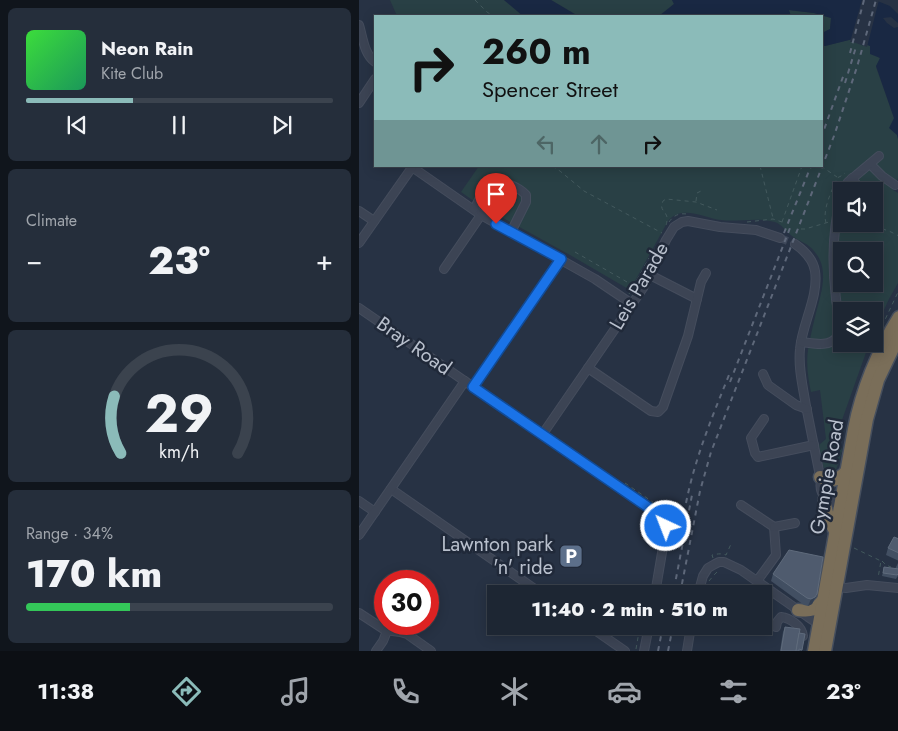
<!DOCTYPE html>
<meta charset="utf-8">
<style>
:root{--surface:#1d2633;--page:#252e3b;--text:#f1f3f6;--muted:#a0a5ac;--line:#3b434e;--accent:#8bbbb9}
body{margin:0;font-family:Jost,sans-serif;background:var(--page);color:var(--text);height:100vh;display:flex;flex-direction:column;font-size:19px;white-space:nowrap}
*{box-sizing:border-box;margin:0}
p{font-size:16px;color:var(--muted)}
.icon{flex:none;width:28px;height:28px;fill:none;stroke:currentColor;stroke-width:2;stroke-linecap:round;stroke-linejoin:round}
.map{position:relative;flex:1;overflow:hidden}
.details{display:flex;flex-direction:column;gap:8px;padding:8px;background:#10151c;width:359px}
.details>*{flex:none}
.guide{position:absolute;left:15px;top:15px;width:449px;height:152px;border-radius:0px;box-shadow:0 2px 12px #0003,0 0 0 1px var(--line);background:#8bbbb9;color:#111;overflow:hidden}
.buttons{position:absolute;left:474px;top:182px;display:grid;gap:10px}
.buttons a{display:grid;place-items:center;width:50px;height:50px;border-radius:0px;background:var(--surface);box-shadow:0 2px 12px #0003,0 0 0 1px var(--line);font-size:25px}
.speed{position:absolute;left:15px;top:570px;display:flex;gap:10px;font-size:25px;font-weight:700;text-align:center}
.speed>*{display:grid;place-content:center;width:65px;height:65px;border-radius:50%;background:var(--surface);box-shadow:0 2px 12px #0003,0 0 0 1px var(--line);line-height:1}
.speed .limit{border:8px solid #d22;background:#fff;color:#111}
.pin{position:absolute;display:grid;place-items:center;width:42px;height:42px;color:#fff;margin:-51px -21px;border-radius:50% 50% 50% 0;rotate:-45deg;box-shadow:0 0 5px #0007}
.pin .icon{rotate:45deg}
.me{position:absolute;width:55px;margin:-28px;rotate:317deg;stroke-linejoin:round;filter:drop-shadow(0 0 4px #0008)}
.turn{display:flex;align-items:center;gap:18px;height:105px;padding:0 25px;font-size:22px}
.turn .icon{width:65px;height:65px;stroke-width:2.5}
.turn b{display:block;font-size:35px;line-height:42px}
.lanes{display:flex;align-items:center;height:48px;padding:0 25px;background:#0003;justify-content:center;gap:25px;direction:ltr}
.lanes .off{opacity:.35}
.big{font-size:38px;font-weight:800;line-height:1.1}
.details .widget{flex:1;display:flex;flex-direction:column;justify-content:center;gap:8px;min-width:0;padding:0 18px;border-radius:8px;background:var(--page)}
.details .dial{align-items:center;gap:0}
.dial svg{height:130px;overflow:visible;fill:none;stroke:var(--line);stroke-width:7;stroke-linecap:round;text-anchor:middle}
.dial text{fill:var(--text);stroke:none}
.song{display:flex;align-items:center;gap:15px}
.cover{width:60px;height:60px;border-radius:8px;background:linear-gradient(135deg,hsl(120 70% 55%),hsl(150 70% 35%))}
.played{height:5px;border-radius:2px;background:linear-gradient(90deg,var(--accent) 35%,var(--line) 35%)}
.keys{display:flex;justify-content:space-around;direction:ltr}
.heat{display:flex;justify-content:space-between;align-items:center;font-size:28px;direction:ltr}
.charge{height:8px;border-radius:4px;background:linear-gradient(90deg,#34c759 34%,var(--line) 0)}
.trip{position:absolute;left:128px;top:585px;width:285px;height:50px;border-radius:0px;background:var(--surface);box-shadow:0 2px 12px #0003,0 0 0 1px var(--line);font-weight:800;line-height:50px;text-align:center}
.tabs{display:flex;height:80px;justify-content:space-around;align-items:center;background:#0c0f14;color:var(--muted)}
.tabs .icon{width:35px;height:35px}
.tabs .on{color:var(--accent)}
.tabs b{font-size:22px;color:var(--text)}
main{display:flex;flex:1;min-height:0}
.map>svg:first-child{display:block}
.green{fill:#294045;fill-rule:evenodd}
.water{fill:#192843}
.pier{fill:#273244}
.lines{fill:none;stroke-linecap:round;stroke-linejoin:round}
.minor-tunnel{stroke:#3d4759;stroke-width:8;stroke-dasharray:8 4;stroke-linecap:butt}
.minor-casing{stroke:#454d5d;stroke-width:10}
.highway-casing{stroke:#464f5e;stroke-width:15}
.path{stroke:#43595d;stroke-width:1;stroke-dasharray:4 4;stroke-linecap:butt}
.minor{stroke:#3c4454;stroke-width:8}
.highway{stroke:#7a6e59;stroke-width:12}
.rail{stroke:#5e687a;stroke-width:2;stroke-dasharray:5 5;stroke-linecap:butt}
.wall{fill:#424f62}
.shaded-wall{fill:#323e51}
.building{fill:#4f5b6e;stroke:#5f6b7c}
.route-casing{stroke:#114b97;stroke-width:12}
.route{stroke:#1a73e8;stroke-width:9}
.labels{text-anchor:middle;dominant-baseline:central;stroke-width:5;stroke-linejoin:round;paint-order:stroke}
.street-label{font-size:20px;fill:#b9c0cd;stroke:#202939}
.poi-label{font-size:20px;fill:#b9c0cd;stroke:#202939;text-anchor:end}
</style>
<main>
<section class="details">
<div class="widget">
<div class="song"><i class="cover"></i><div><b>Neon Rain</b><p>Kite Club</p></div></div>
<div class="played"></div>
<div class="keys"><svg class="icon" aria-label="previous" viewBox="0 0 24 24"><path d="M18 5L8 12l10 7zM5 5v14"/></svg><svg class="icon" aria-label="pause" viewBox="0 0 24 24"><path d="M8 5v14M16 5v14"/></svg><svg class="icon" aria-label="next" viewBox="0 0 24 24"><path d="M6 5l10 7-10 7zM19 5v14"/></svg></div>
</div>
<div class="widget"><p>Climate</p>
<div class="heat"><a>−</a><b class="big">23°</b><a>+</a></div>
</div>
<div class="widget dial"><svg viewBox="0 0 100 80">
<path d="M14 69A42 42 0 1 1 86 69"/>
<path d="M14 69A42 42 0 0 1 10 34" stroke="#8bbbb9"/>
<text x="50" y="56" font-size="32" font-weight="700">29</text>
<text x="50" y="72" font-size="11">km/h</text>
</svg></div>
<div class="widget"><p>Range · 34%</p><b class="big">170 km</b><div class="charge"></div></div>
</section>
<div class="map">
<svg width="540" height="651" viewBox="0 0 540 651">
<rect width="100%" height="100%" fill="#273244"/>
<!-- green -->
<g class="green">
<polygon points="31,0 145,0 164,16 38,16"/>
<polygon points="192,0 313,0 315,4 300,16 219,16"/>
<polygon points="429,10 455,13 472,18 471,29 463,33 462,16 432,16"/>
<path d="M494 39 511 46 521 59 517 67 535 118 539 139V178L534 190 539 193V283L530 299 515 332V311H482V344H510L483 420 481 441 483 451 477 470 468 473 464 466 460 445 467 439 461 390 452 392C449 378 447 364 449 350 451 338 454 325 457 313 462 293 471 269 455 251 449 243 441 242 433 236 427 232 424 225 416 222 398 217 380 222 362 220 346 218 322 204 309 221L271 290 211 255 119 204 102 192 120 166H462L463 45 466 46ZM482 191H515V224H482ZM482 251H515V284H482Z"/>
</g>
<!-- water -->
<g class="water">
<polygon points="145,0 192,0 219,16 164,16"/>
<polygon points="313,0 516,0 531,6 539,14 539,23 532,17 524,18 528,23 535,28 539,27 539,139 538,135 530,128 535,118 517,66 521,58 511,54 511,46 494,39 466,46 463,45 463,33 471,29 472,18 455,13 430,10 432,16 300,16 315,4"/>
</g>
<!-- pier -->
<polygon class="pier" points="503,0 520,0 508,47 494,42 491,42"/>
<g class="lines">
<!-- minor-tunnel -->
<polyline class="minor-tunnel" points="421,238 436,244"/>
<!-- minor casing -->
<g class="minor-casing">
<g id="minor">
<path d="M0 25C4 38 5 54 16 62"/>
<polyline points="0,103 16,79"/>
<polyline points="511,164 523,176 536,185"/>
<polyline points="53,167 122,215 236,279 273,304"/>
<polyline points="493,178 502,191"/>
<polyline points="484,191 489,182 520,156"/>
<path d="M115 209C120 202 128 178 137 178 140 178 144 181 147 183 155 186 162 189 167 195V202L152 232"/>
<polyline points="0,211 15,221"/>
<polyline points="0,243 54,166"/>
<path d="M436 244C446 251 454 259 456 271 460 296 443 324 441 349 439 368 444 387 447 406 452 431 457 456 462 481 459 496 470 502 483 506"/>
<polyline points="85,269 122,215"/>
<polyline points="291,275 338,299"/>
<polyline points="0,308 301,516 306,522 307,529 296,594"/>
<path d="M442 342C453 343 470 348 478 337 486 326 478 311 477 299 473 265 473 230 482 197"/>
<polyline points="229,368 292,411 299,412 304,407 329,336 342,282 347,273"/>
<polyline points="404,374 409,385 437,405 448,409"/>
<polyline points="114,387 202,259"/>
<polyline points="405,419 392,438 396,453 399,457 455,445"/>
<polyline points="183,435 284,288 307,240 315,227 323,222 329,221 361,227 397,230 421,238"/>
<polyline points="462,481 472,494 484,501"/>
<polyline points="32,489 183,594"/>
<polyline points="0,501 16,512"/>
<polyline points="382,505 415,527 417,555 398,581"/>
<polyline points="415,527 436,523"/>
<polyline points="0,535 106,381"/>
<polyline points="478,587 487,588 508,585 540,588"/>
<polyline points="339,594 344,576 349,568 356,564 360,562 365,562 382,570 449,617 455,621 462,623"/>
<polyline points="0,613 26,630 41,632 48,634 72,651"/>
<polyline points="230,626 266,651"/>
<path d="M417 627 418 622 422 617C431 618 443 626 444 636"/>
<polyline points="17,651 24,641 28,631"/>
<polyline points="285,651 290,626"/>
<polyline points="328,651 332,626"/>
</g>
</g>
<!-- highway casing -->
<g class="highway-casing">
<g id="highway">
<path d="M461 477C475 482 477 481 487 472"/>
<path d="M466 498C465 507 471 524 477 532"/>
<path d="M439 610C454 612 455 610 465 599"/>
<path d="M455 651 495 429C503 389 518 352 540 317"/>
<polyline points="466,651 508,419 519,380 540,336"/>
</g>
</g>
<!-- path -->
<g class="path">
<polyline points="116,0 128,12 134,16"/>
<polyline points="193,166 201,171 225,191 303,233"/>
<polyline points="401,166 414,218"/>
<polyline points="462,166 478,177"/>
<polyline points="337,201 338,193 344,190"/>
<path d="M310 222C315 215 320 213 328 214"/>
<polyline points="388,222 414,219 426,223"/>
<polyline points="423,222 443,166"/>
<path d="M467 223C463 209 473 191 478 178L482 176 486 173"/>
<polyline points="508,224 530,231 540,236"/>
<path d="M307 225C308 224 308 218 308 217 306 210 300 210 304 201L307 199 337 202 358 210"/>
<polyline points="442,229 446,229 470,222"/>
<polyline points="216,252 275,286"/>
<polyline points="270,294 290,258"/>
<polyline points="523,326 540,290"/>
<polyline points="266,483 304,509"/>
<path d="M307 512C313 517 315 522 314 530"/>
<polyline points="495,548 522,561 519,578"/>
<path d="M354 558 353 555C358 554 362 553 367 555L372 544"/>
<polyline points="523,561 527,565 532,567"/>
<polyline points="350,581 355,575 359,571"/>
<polyline points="277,649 281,626"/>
</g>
<!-- minor -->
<use href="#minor" class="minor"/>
<!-- highway -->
<use href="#highway" class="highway"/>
<!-- rail -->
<g class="rail">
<polyline points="491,53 505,0"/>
<polyline points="486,83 497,47"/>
<polyline points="462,138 485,74"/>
<polyline points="425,233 452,166"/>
<polyline points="371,382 431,228"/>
<path d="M327 503C336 458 353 417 370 375"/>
<polyline points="315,589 333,495"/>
<polyline points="321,594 341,491 352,452 475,136 498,67 517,0"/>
<polyline points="299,651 304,626"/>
<polyline points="309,651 314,626"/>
</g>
</g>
<!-- wall -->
<g class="wall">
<polygon points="540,539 540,561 527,555 529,548"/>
<polygon points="540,561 540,574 537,579 523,576 525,567 536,569"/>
<polygon points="414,574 458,594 453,604 449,606 445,605 412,581"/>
<polygon points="426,627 440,633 446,634 443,651 421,651 424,632"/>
</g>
<!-- shaded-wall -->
<polygon class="shaded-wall" points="458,594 453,604 449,606 452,599"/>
<!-- building -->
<g class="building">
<polygon points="535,537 540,539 540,553 529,548"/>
<polygon points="430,550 464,557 458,594 456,597 452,599 448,598 414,574"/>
<polygon points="525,567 540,569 540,573 538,575 524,573"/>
<polygon points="426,627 441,629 437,651 422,651"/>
<polygon points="440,633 446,634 443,650 440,649 440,651 437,651"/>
</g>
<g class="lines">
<!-- route casing -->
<g class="route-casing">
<polyline id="route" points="137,224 202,259 114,387 299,514 305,520 307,526"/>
</g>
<!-- route -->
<use href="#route" class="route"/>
</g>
<!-- icons -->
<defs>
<g id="parking-square" transform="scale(1.25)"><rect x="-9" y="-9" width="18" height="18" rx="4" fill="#5c6f8a" stroke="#202939"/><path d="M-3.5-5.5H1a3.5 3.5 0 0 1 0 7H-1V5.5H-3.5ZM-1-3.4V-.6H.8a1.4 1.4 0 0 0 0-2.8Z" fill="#fff"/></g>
</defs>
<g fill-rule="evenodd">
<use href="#parking-square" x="212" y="556"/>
</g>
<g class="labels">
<!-- street labels -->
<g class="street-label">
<text transform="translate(280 286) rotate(-60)">Leis Parade</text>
<text transform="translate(55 346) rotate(35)">Bray Road</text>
<text transform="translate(468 477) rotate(-80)">Gympie Road</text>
</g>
<!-- poi labels -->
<g class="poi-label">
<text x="194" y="544">Lawnton park<tspan x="194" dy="23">'n' ride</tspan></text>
</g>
</g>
</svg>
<div class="buttons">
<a><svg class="icon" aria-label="sound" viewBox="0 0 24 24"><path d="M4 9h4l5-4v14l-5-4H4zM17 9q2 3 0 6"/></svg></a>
<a><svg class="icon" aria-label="search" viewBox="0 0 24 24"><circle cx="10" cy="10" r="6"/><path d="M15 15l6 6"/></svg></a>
<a><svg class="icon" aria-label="layers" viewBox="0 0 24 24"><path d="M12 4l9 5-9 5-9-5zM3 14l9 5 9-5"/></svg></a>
</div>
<div class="speed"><div class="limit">30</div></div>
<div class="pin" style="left:137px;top:224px;background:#d93025"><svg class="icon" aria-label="arrive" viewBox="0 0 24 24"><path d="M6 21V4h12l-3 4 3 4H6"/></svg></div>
<svg class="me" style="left:307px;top:526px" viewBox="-20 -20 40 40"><circle r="17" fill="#1a73e8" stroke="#fff" stroke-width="3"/><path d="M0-11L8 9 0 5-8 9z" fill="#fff"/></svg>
<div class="trip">11:40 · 2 min · 510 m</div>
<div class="guide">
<div class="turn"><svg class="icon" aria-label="right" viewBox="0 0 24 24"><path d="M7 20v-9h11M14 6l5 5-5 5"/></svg><div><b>260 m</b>Spencer Street</div></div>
<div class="lanes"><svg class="icon off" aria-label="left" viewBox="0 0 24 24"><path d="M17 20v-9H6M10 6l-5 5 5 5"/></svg><svg class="icon off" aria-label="ahead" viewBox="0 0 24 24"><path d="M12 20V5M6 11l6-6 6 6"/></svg><svg class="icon" aria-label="right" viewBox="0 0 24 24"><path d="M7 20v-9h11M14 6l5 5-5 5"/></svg></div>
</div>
</div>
</main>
<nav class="tabs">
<b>11:38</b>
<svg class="icon on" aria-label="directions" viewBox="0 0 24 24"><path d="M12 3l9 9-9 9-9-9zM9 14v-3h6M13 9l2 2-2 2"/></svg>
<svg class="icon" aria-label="music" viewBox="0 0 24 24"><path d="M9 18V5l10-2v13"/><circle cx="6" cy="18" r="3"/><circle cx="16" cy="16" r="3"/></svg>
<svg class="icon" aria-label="phone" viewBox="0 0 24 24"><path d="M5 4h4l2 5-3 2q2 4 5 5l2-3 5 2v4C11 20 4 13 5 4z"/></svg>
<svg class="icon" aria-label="climate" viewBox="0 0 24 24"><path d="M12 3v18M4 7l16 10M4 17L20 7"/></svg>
<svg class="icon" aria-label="car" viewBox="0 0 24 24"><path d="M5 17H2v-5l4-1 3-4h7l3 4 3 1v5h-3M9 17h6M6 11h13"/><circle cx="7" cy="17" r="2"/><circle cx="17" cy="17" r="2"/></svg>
<svg class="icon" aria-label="filters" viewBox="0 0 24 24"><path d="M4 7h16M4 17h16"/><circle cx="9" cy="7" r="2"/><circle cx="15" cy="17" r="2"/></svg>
<b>23°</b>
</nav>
